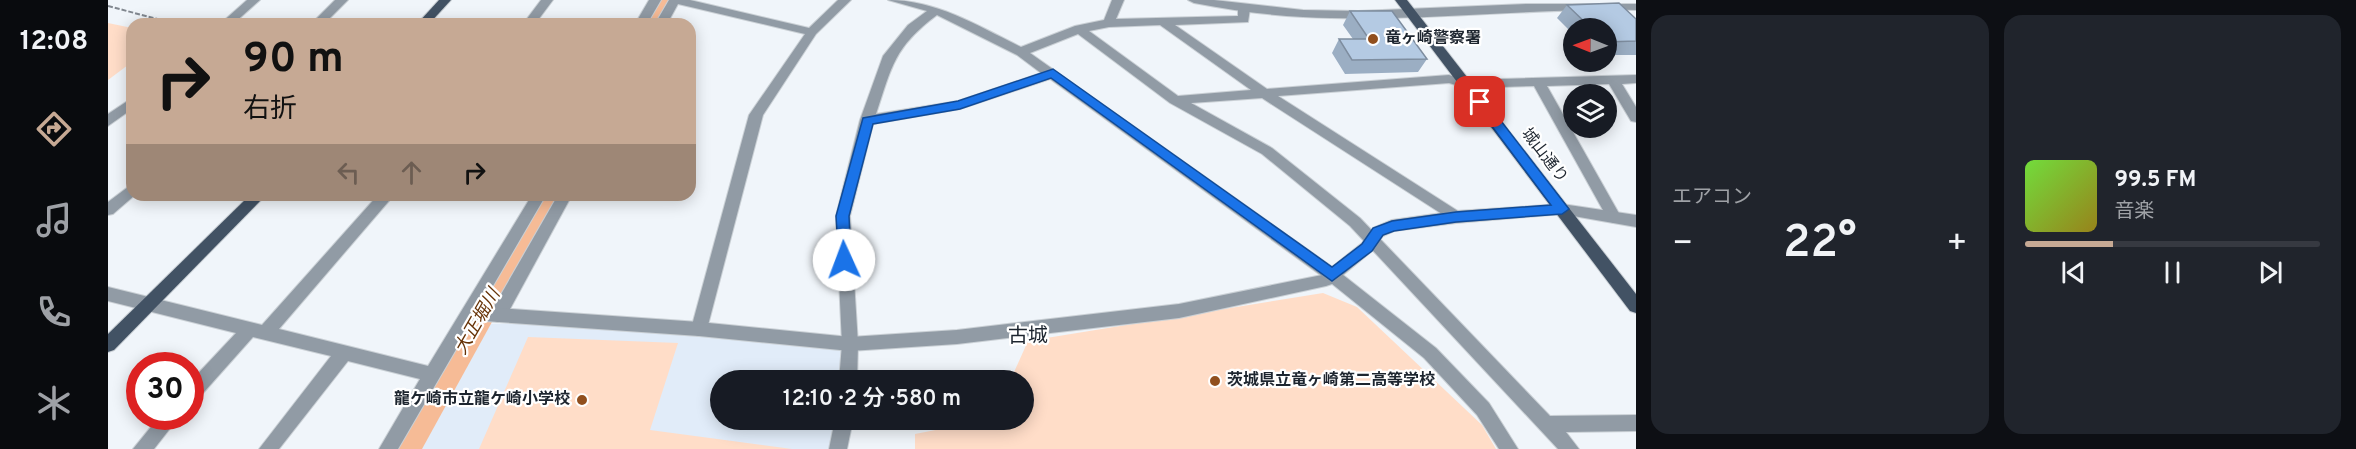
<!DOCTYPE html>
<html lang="ja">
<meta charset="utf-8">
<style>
:root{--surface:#171b24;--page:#20242c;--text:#f1f3f6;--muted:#9ea1a6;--line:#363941;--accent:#c6a994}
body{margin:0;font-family:Overpass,"Noto Sans JP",sans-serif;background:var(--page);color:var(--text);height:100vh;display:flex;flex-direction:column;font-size:22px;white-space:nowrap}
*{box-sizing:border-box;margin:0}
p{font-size:20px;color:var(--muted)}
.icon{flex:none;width:33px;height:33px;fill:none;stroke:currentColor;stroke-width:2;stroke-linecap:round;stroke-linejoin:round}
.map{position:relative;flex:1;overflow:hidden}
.details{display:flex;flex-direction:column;gap:15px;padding:15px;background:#0d0f14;width:720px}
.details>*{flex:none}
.banner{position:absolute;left:18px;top:18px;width:570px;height:183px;border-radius:18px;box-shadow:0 3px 15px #0003;background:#c6a994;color:#111;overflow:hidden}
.needle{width:39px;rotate:271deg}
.tools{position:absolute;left:1455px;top:18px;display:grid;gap:12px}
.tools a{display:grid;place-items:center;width:54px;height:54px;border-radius:50%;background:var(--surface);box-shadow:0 3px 15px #0003;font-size:30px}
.speed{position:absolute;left:18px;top:352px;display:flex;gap:12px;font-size:30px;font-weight:700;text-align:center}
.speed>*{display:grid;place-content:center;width:78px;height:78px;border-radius:50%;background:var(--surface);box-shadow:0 3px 15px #0003;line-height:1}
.speed .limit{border:9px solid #d22;background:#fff;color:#111}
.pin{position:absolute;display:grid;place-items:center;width:51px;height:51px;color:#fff;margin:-26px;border-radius:12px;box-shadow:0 3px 9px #0006}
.me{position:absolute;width:66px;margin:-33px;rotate:358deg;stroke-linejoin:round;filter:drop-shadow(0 0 4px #0008)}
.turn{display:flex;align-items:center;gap:21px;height:126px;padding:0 18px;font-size:27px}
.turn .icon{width:78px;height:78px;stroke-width:2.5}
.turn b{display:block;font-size:42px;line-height:51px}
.lanes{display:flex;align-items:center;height:57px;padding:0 18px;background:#0003;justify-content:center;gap:30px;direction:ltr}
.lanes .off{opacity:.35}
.big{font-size:45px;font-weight:600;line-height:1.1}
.details .tile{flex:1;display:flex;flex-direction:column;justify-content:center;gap:9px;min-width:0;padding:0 21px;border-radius:18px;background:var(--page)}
.song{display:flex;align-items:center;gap:18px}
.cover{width:72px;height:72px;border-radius:9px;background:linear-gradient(135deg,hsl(100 70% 55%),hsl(50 70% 35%))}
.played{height:6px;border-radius:3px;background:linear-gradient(90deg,var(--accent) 30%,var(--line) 30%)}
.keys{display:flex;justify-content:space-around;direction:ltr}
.heat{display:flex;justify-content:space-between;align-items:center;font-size:33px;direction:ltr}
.details .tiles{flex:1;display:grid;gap:15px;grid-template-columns:repeat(2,1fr)}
.trip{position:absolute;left:602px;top:370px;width:324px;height:60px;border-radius:30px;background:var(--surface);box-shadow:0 3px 15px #0003;font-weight:600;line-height:60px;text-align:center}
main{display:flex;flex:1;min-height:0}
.menu{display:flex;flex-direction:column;width:108px;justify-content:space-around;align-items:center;background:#090b0e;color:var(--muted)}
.menu .icon{width:42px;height:42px}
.menu .current{color:var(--accent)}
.menu b{font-size:27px;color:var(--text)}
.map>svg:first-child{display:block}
.built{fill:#e1ecf9}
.green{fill:#ffddc8}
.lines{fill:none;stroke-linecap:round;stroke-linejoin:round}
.river{fill:#f6bb96;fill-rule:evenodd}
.minor-casing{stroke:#cad0d5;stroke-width:2}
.tertiary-casing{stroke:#cad0d5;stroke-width:2}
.primary-casing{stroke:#cad0d5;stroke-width:2}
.path{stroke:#81878f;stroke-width:2;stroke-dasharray:5 2;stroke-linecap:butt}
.minor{fill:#919ba5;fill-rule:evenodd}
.tertiary{fill:#919ba5;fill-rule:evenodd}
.primary{fill:#425264;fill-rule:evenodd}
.wall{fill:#9baec3}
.building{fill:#b4cae3;stroke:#7e8d9f;stroke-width:1.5}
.route{fill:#1a73e8;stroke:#114b97;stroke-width:1.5}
.poi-dot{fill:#914f1d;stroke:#fff;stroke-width:2}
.labels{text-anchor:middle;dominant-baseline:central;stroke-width:4.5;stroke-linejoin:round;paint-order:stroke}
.poi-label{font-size:16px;font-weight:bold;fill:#1d252f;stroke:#fff;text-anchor:start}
.street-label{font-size:16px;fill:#1d252f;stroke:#fff}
.water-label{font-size:18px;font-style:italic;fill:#663206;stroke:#fff}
.quarter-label{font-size:20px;fill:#1d252f;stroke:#fff}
</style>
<main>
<nav class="menu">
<b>12:08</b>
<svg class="icon current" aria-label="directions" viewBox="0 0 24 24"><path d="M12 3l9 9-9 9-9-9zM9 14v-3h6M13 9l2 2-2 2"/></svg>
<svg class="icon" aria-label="music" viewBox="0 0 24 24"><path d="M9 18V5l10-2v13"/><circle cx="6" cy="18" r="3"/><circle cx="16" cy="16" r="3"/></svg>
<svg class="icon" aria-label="phone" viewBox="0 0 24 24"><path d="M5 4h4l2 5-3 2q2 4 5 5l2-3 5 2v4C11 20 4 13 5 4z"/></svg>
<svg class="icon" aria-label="climate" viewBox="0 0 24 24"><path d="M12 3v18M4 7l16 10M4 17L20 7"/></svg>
</nav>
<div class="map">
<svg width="1528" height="449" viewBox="0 0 1528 449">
<rect width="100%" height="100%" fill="#f0f5fa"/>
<!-- built -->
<polygon class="built" points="436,323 730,348 734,351 732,381 612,381 612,420 728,420 721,449 307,449 380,324"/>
<!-- green -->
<g class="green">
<polygon points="0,23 24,28 24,62 0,80"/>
<polygon points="1215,293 1249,307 1374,425 1388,449 807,449 807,434 879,420 915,420 915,381 902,381 920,341"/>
<polygon points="420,337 570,343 542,430 684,449 371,449"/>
</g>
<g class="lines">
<!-- river -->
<g class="river">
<polygon points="546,0 566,0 552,24 532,24"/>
<polygon points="429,195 454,195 314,449 281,449"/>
</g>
<!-- minor casing -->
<g class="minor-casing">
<g id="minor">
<polygon points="139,0 152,0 125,24 112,24"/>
<polygon points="227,0 240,0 216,24 203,24"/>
<polygon points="433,0 445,0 427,24 415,24"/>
<polygon points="541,0 553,0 539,24 527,24"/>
<polygon points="561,0 582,0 701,28 730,0 743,0 708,34 655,115 599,329 597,334 591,336 585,334 583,329 641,115 697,34 570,4 559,24 547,24"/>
<path d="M780 0C829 0 870 26 913 47L967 26 996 20 1004 0H1016L1008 19 1130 16V9L1136 6 1142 9 1140 22 1067 25 1159 89 1341 75 1358 80 1528 75V83L1514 84 1528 107V122L1523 121 1501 84 1439 86 1513 217 1506 223 1501 221 1426 86 1358 88 1341 83 1170 96 1353 213 1355 217 1348 223 1154 98 1083 103 1164 148 1252 218 1442 416 1528 415V431L1458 432 1471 449H1450L1242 226 1154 154 1062 103 970 34 922 53 1230 271 1328 348 1381 403 1410 449H1391L1369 415 1316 358 1218 279 942 79 852 109 765 124 742 216 750 344 749 381H731L734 344 728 216 752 120 775 56 800 25 819 11ZM829 15 909 55 933 73 850 101 768 114C784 66 786 47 829 15ZM1052 25 1143 90 1070 96 981 31 1001 27Z"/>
<polygon points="24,98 24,109 0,126 0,114"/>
<polygon points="24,184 24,195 27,195 5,214 0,215 0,202"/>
<polygon points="270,195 286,195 171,329 320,366 424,195 438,195 290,449 271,449 312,379 240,361 171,449 151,449 223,356 145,337 88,401 82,403 82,382 128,333 0,301 0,287 154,325"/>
<polygon points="450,195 464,195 396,320 390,322 384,320 382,315 384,310"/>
<polygon points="51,417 71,417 46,449 25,449"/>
<polygon points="727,420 745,420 739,449 721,449"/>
</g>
</g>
<!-- tertiary casing -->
<g class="tertiary-casing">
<g id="tertiary">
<path d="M1080 0H1106L1195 10 1250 11 1418 4H1528V10C1417 8 1306 23 1195 17 1158 15 1122 10 1086 3Z"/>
<polygon points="1454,204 1528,215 1528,227 1454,214 1348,223 1286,231 1275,236 1264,251 1224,284 1218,286 1071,318 849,344 742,351 591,336 362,320 356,318 354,313 356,308 362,306 591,322 742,337 849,330 1071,304 1214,275 1254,243 1265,228 1284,220 1348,211"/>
</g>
</g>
<!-- primary casing -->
<g class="primary-casing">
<g id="primary">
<polygon points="331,0 343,0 321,24 309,24"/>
<polygon points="1287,0 1299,0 1528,294 1528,313 1522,311"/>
<polygon points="142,195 158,195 6,350 0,352 0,334"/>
</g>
</g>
<!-- path -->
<polyline class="path" points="0,6 68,24"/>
<!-- minor -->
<use href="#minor" class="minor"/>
<!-- tertiary -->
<use href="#tertiary" class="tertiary"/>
<!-- primary -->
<use href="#primary" class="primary"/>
</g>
<!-- wall -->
<g class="wall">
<polygon points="1459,5 1528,19 1528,55 1498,55 1498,28 1466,28 1466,35 1449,18"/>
<polygon points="1242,11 1319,59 1310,72 1237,74 1224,53 1231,39 1245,39 1235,25"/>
</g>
<!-- building -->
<g class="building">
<polygon points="1511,3 1528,19 1528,41 1498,42 1498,28 1483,28 1459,5"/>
<polygon points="1242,11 1284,11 1319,59 1244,60 1231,39 1261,39"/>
</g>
<!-- route -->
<polygon class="route" points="945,69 1224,267 1254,244 1265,228 1284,221 1348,212 1443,205 1368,105 1366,102 1372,98 1376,99 1461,209 1454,214 1348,222 1286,231 1275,235 1264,251 1224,281 943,78 852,109 765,124 741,216 743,260 736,266 731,264 728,216 755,118 850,101"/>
<!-- markers -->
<g class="poi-dot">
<circle cx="1265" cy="39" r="6"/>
<circle cx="1107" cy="381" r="6"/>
<circle cx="474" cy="400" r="6"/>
</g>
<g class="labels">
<!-- poi labels -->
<g class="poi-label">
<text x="1277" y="39">竜ヶ崎警察署</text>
<text x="1119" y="381">茨城県立竜ヶ崎第二高等学校</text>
<text x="462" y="400" text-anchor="end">龍ケ崎市立龍ケ崎小学校</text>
</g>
<!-- street labels -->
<g class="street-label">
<text transform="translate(1436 156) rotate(52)">城山通り</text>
</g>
<!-- water labels -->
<g class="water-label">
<text transform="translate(370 322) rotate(-60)">大正堀川</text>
</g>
<!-- quarter labels -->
<g class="quarter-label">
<text x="920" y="337">古城</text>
</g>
</g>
</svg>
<div class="tools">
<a><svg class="needle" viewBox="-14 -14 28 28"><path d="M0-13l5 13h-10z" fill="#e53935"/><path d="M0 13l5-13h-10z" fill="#9ea1a6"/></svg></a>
<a><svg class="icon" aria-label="layers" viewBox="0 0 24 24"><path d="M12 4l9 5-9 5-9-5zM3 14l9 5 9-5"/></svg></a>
</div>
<div class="speed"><div class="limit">30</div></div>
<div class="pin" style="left:1372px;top:102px;background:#d93025"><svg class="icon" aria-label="arrive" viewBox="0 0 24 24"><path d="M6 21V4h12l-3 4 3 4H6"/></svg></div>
<svg class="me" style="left:736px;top:260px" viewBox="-20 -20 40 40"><circle r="19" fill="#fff"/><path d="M0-13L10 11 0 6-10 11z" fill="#1a73e8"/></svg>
<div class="trip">12:10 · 2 分 · 580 m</div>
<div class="banner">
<div class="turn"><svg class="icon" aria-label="right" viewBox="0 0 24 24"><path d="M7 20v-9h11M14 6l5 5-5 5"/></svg><div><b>90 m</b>右折</div></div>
<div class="lanes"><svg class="icon off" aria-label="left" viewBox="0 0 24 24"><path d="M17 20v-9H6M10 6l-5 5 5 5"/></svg><svg class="icon off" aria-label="ahead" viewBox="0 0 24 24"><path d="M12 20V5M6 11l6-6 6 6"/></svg><svg class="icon" aria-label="right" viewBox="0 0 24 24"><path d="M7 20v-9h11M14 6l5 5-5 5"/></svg></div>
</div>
</div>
<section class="details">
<div class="tiles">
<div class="tile"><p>エアコン</p>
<div class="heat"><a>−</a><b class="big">22°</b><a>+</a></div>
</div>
<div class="tile">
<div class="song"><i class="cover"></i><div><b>99.5 FM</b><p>音楽</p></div></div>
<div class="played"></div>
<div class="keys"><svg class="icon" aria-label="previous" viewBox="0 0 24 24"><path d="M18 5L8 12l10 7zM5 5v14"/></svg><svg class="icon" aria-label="pause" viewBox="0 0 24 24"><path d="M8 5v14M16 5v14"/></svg><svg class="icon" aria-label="next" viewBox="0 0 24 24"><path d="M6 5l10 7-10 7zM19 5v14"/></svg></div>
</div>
</div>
</section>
</main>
